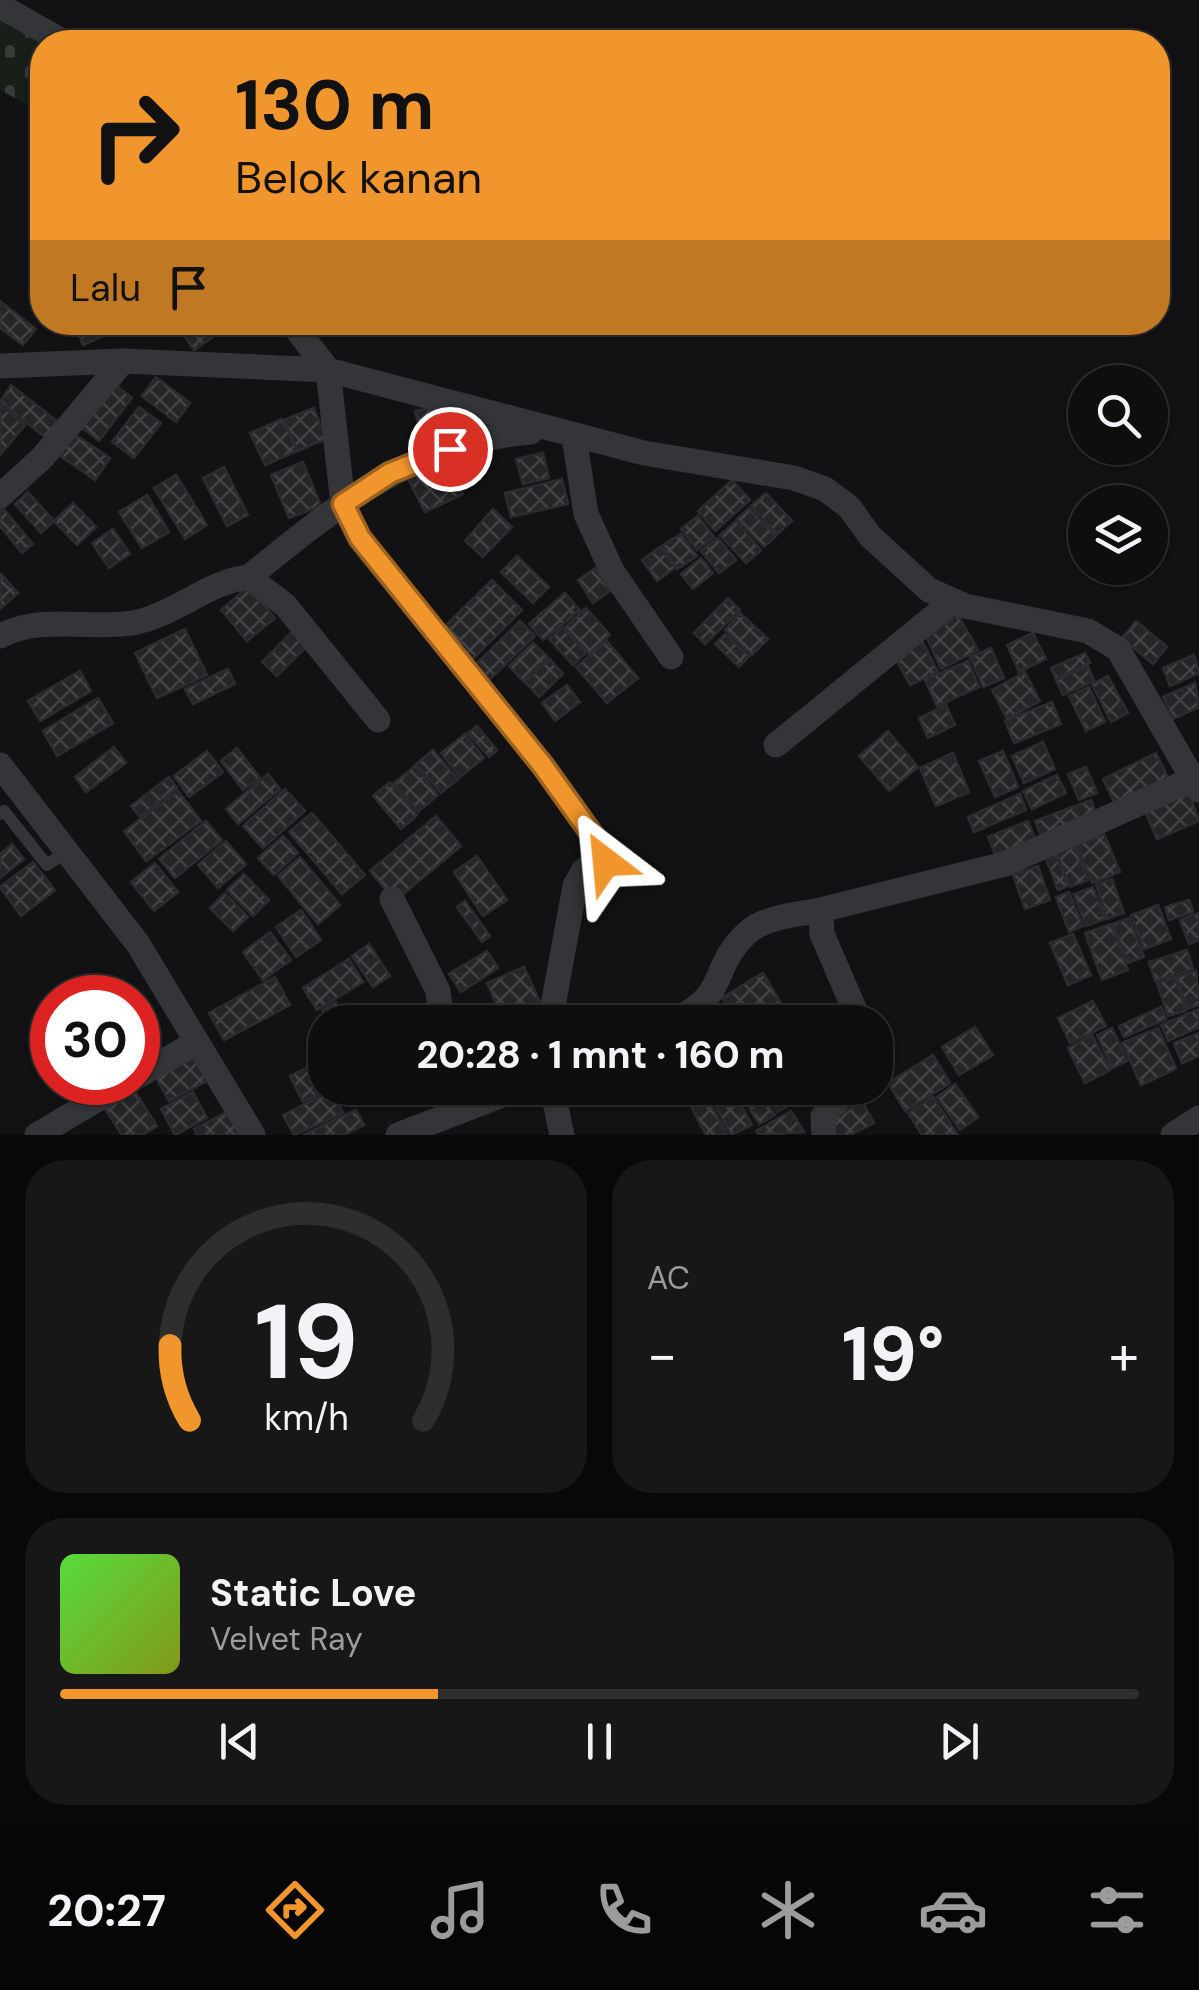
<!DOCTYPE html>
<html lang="id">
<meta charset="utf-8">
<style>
:root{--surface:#0e0e0f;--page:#171718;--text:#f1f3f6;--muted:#9b9c9e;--line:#2e2e2f;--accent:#f1962c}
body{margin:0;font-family:"DM Sans",sans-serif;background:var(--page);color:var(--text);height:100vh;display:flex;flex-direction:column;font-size:38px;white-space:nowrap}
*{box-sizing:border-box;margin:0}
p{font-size:32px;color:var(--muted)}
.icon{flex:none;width:55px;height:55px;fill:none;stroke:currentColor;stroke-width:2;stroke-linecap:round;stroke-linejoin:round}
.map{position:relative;height:1135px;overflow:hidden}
.side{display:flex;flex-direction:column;gap:25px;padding:25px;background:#080808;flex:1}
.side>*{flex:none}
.guide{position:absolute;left:30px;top:30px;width:1140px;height:305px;border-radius:40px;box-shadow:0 2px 8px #0004,0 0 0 2px var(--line);background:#f1962c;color:#111;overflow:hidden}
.tools{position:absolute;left:1068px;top:365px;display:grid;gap:20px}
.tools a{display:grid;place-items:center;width:100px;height:100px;border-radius:50%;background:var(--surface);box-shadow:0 2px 8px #0004,0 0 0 2px var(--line);font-size:50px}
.speed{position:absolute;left:30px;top:975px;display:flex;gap:20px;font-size:50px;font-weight:700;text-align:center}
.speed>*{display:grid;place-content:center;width:130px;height:130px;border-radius:50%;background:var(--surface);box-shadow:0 2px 8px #0004,0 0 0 2px var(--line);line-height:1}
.speed .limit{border:15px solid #d22;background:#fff;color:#111}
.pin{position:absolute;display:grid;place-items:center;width:85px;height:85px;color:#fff;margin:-42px;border:5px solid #fff;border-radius:50%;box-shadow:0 2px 10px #0007}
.me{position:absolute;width:110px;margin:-55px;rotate:331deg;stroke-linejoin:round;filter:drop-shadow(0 0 8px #0008)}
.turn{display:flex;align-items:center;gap:35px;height:210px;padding:0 40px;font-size:45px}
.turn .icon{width:130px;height:130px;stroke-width:2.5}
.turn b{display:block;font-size:70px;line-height:85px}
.then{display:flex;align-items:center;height:95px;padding:0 40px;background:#0003;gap:20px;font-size:38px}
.big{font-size:75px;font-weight:800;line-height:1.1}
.side .widget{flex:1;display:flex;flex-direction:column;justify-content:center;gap:15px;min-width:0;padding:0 35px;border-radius:40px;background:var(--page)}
.side .dial{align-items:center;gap:0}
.dial svg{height:260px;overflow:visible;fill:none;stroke:var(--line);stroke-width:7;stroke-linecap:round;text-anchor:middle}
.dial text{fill:var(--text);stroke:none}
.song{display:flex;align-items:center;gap:30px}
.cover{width:120px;height:120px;border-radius:15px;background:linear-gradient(135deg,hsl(110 70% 55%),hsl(70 70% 35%))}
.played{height:10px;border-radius:5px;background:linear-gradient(90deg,var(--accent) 35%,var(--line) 35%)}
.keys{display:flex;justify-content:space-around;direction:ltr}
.heat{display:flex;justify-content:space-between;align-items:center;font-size:55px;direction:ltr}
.side .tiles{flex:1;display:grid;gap:25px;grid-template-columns:1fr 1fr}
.widget:last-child{grid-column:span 2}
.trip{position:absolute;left:308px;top:1005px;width:585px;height:100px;border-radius:40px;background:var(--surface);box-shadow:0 2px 8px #0004,0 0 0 2px var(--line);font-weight:800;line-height:100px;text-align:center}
.menu{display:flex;height:160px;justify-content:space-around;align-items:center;background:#060606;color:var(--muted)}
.menu .icon{width:70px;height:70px}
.menu .on{color:var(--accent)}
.menu b{font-size:45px;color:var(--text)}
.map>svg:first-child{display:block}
.cemetery{fill:url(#cemetery-stones)}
.building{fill:url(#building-cross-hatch);stroke:#2c2c30;stroke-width:2.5}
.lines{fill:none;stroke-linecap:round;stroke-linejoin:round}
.lane{stroke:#333539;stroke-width:12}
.street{stroke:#333539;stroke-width:25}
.route-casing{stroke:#9d621d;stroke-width:25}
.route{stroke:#f1962c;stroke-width:18}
</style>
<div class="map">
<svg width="1199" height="1135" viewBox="0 0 1199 1135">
<defs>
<pattern id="cemetery-stones" width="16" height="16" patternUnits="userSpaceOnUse" patternTransform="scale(2.5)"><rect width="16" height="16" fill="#181e18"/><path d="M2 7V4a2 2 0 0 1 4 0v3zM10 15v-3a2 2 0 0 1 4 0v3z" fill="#363c37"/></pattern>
<pattern id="building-cross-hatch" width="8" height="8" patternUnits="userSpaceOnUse" patternTransform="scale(2.5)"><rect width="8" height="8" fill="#252528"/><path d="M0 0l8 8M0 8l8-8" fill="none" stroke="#424245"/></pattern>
</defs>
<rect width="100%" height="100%" fill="#121214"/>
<!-- cemetery -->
<polygon class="cemetery" points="0,19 42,43 42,113 0,90"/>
<!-- building -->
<g class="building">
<polygon points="0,301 36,329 23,345 0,328"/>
<polygon points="73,322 103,322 108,334 83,345"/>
<polygon points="175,322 216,322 222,331 194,350"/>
<polygon points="156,377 190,403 176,422 142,396"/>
<polygon points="113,383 132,398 99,441 80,426"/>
<polygon points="11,385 62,425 50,441 0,402"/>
<polygon points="0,405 25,425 0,455"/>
<polygon points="441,406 447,435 422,440 415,411"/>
<polygon points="139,407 161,423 134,458 112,442"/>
<polygon points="314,408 326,439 297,451 284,420"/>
<polygon points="282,419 297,451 265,465 250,433"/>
<polygon points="68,430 110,458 95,480 53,451"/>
<polygon points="543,453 549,478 523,484 516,459"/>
<polygon points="445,460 463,494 425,512 408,479"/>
<polygon points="303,462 321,506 289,518 271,475"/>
<polygon points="224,467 248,515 227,526 203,478"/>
<polygon points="176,475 207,525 185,539 154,488"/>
<polygon points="562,479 568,504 511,517 505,493"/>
<polygon points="732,480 750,500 715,531 698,511"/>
<polygon points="28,492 54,521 41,533 15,504"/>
<polygon points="766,493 792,521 777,534 751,506"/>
<polygon points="147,495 169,532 142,548 119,512"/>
<polygon points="73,503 96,527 77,545 54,521"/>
<polygon points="0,505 33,544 22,553 0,526"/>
<polygon points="749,508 776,536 764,547 737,519"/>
<polygon points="493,509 512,527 483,557 465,541"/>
<polygon points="698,516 714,537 697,550 681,529"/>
<polygon points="736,521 761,550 746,563 720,535"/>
<polygon points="113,529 130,554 109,568 92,543"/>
<polygon points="681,534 697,556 677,569 662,546"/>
<polygon points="718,538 736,560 719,573 701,551"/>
<polygon points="660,547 675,568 657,581 642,560"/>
<polygon points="517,556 549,587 533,603 501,572"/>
<polygon points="701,558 713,573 693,589 681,574"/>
<polygon points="595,568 610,591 593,603 578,580"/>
<polygon points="0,573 18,593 0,609"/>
<polygon points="492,580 522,610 473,659 443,628"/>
<polygon points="248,587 275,618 247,641 221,610"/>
<polygon points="565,593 580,610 543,640 529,624"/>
<polygon points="728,598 740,610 705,644 694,633"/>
<polygon points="586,608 610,635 589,654 565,627"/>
<polygon points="740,613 768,639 752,655 725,630"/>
<polygon points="958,615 978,650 941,669 927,638"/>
<polygon points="520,621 535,636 489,680 475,665"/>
<polygon points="1136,621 1167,647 1153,664 1122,638"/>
<polygon points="563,627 586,653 573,665 549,639"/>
<polygon points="185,629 207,675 157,698 135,653"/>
<polygon points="292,632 307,646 277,676 262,662"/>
<polygon points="1033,633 1046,659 1019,672 1007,645"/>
<polygon points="725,634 749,656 739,667 715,644"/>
<polygon points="921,639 938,672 910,685 897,661"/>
<polygon points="607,641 638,678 607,703 576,667"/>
<polygon points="533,643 548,657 523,681 509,666"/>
<polygon points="991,648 1004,678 983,687 970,657"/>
<polygon points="1085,653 1090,663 1056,679 1051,668"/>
<polygon points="1194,655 1199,673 1170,686 1163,668"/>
<polygon points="550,659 563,674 539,697 525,682"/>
<polygon points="968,661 979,687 937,706 925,680"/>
<polygon points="1088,666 1094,681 1063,695 1056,680"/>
<polygon points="228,669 235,684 193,704 185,689"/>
<polygon points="80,671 91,691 40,721 28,701"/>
<polygon points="1025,672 1040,701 1007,719 992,690"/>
<polygon points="1108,676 1128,713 1111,722 1092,684"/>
<polygon points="1195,683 1199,707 1173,719 1163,697"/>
<polygon points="567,685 580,702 555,721 542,703"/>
<polygon points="1089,687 1105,722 1086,731 1069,696"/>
<polygon points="98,698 113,723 57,756 43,731"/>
<polygon points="1052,702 1061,724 1014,743 1005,721"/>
<polygon points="946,705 955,725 928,738 919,718"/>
<polygon points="477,726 497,750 489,757 468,733"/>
<polygon points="888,731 918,767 889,791 859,756"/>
<polygon points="465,734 484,758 460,777 441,753"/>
<polygon points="1043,742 1055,769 1024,783 1012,756"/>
<polygon points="114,747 126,763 86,792 75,777"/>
<polygon points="237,748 260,778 243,790 221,761"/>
<polygon points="433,750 458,779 441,793 416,764"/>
<polygon points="207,751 223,772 189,797 174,776"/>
<polygon points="1003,751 1018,787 995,797 979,761"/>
<polygon points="953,753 969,792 936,806 920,768"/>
<polygon points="1156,753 1168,778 1115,804 1103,779"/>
<polygon points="415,766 438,795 418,812 394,783"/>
<polygon points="1086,767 1097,793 1079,800 1068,774"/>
<polygon points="268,774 280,789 238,824 226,809"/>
<polygon points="1057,775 1066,793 1032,809 1023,791"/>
<polygon points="169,777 177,788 140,817 131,806"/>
<polygon points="390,782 417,815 401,829 373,796"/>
<polygon points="285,789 305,811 263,848 243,826"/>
<polygon points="1188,789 1199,821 1157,839 1144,809"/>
<polygon points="178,791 201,821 146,861 124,831"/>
<polygon points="1020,794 1026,810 974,832 968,817"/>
<polygon points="1091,800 1097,817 1042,838 1035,821"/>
<polygon points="312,813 365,875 342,894 289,832"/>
<polygon points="436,816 461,846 395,901 370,871"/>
<polygon points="206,821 222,840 175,878 159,859"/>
<polygon points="1028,821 1037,843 997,859 988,837"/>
<polygon points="1104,834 1120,872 1092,883 1077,845"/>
<polygon points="283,836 298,853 274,875 258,858"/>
<polygon points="226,841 246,864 218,888 198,865"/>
<polygon points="12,844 24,859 0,878 0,854"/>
<polygon points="1075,846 1088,880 1070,887 1057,853"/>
<polygon points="1055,853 1068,886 1058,890 1045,857"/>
<polygon points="477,856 507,900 483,916 454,872"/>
<polygon points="300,857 340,905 318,924 278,876"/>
<polygon points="33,862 55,890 21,916 0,887"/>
<polygon points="155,863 178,892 154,911 131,882"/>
<polygon points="1038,866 1050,900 1025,909 1013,875"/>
<polygon points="244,874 269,900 253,916 227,890"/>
<polygon points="1112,879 1124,913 1107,919 1096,884"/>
<polygon points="1093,887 1105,919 1086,926 1074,894"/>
<polygon points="1069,892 1083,926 1069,932 1056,897"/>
<polygon points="225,893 248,917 233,931 210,908"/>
<polygon points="1189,900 1193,912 1169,920 1165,907"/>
<polygon points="465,901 490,936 482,942 457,907"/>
<polygon points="1158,905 1171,939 1144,949 1131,915"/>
<polygon points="301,910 321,940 296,957 276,927"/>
<polygon points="1199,913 1199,940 1189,944 1180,920"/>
<polygon points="1129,918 1144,957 1128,963 1113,924"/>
<polygon points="1111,924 1128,970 1102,980 1085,933"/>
<polygon points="270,932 291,960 263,980 243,952"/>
<polygon points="1073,934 1091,975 1068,985 1050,943"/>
<polygon points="369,944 390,976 373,987 352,956"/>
<polygon points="1187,950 1193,969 1155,981 1149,962"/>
<polygon points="487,951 498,968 461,992 449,974"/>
<polygon points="349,959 363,982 317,1010 303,988"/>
<polygon points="524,967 540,1002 502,1018 487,983"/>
<polygon points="1196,971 1199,1005 1187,1009 1177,977"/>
<polygon points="763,973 785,1010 765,1022 737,1022 722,998"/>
<polygon points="275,977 290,1005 224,1040 209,1013"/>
<polygon points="1175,977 1186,1011 1168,1016 1157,983"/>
<polygon points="1093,1001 1106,1026 1070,1043 1058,1018"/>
<polygon points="336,1002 343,1015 329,1022 322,1010"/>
<polygon points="1161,1007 1166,1019 1124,1037 1119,1026"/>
<polygon points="1199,1009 1199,1027 1168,1041 1161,1025"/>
<polygon points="975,1027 993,1055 959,1075 942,1047"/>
<polygon points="1112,1028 1127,1061 1112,1068 1097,1035"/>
<polygon points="1158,1028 1176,1069 1141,1085 1122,1043"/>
<polygon points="1199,1033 1199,1056 1182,1063 1174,1043"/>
<polygon points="1092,1035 1110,1070 1085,1083 1068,1048"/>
<polygon points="933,1055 950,1083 905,1111 888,1083"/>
<polygon points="194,1057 207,1081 169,1101 156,1078"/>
<polygon points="325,1059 325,1088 333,1088 303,1102 290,1076"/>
<polygon points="955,1084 978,1117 960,1130 937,1097"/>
<polygon points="380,1088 403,1088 406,1095 387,1104"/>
<polygon points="706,1088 732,1088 752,1125 731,1135"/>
<polygon points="758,1088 775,1115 759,1124 738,1090"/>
<polygon points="764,1088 790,1088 797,1101 777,1112"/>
<polygon points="703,1090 727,1134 726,1135 706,1135 687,1099"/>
<polygon points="135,1091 157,1126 142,1135 122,1135 105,1109"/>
<polygon points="332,1091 343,1113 294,1135 283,1115"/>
<polygon points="193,1092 207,1118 175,1135 161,1109"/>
<polygon points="933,1097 958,1135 922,1135 908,1113"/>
<polygon points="862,1101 874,1123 850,1135 832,1135 827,1123"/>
<polygon points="356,1110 364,1125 344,1135 303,1135"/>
<polygon points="229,1111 241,1135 197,1135 194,1129"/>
<polygon points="791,1111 804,1132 759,1135 756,1131"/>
</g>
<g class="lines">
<!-- lane -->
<polyline class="lane" points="0,814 4,811 47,865 67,851"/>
<!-- street -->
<g class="street">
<polyline points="0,6 64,42"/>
<polyline points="291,322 328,370 343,504 359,538 543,765 606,854 606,862 584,870 575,886 550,1022"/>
<polyline points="0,366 123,361 328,370 644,453 794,478 825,489 849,507 870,536 929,590 965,606 1088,631 1118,649 1199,790"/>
<polyline points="574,437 586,514 612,571 671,657"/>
<polyline points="0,496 42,458 123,361"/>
<path d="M249 577C337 505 414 442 531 432"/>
<path d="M0 636C43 614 86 630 132 623 174 616 208 581 249 577L286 606 378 720"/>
<polyline points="776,745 953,601"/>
<polyline points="0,765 138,944 253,1135"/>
<polyline points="392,899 438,991 442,1022"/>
<path d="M671 1022C732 993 707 972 746 934 764 916 797 915 821 910"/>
<polyline points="860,1022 822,934 821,910 1005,864 1193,779"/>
<polyline points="138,1076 197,1042"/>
<polyline points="451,1088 458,1111"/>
<polyline points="552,1088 562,1135"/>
<polyline points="37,1135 127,1082"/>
<polyline points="398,1135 521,1088"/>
<polyline points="824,1135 823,1116 849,1088"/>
<polyline points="1173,1135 1199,1118"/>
</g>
</g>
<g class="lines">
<!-- route casing -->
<g class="route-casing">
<polyline id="route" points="450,449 390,473 343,504 360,538 543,766 606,854 606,862"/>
</g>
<!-- route -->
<use href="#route" class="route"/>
</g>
</svg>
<div class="tools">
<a><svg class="icon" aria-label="search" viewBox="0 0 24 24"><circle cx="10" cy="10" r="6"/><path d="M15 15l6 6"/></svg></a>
<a><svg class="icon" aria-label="layers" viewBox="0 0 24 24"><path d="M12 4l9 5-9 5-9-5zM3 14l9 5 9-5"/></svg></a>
</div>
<div class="speed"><div class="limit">30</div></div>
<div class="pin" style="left:450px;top:449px;background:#d93025"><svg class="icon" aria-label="arrive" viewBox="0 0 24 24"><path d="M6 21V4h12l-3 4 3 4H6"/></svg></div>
<svg class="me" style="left:606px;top:862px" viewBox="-20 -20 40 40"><path d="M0-17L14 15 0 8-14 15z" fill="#f1962c" stroke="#fff" stroke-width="4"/></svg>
<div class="trip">20:28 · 1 mnt · 160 m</div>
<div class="guide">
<div class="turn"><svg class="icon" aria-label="right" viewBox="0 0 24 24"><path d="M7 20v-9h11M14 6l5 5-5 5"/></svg><div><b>130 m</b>Belok kanan</div></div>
<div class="then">Lalu<svg class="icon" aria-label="arrive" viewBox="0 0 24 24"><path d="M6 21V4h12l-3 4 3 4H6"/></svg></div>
</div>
</div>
<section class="side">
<div class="tiles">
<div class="widget dial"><svg viewBox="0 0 100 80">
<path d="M14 69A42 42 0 1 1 86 69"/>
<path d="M14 69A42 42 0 0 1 8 46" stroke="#f1962c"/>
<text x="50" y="56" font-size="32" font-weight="700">19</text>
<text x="50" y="72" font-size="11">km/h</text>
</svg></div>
<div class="widget"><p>AC</p>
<div class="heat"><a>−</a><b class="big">19°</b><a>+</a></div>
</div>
<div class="widget">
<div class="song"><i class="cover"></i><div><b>Static Love</b><p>Velvet Ray</p></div></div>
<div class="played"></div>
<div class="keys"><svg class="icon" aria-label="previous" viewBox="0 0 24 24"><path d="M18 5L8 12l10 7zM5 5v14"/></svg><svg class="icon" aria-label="pause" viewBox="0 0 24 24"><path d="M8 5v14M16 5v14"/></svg><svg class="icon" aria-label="next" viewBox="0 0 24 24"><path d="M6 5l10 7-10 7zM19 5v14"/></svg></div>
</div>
</div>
</section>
<nav class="menu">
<b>20:27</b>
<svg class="icon on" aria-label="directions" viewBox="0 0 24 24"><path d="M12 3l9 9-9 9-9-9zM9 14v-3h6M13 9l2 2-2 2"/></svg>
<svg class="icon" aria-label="music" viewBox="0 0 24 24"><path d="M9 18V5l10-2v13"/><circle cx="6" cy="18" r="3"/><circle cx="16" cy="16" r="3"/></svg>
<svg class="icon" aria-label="phone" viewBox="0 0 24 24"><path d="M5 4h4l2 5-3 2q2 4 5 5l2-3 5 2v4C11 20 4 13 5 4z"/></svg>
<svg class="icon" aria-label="climate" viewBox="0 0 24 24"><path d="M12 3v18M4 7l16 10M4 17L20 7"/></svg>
<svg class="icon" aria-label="car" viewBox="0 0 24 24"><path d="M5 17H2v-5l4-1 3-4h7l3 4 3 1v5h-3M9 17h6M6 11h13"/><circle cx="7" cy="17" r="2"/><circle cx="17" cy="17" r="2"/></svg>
<svg class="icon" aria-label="filters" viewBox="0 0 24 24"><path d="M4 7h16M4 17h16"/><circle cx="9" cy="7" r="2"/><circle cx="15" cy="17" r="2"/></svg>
</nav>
